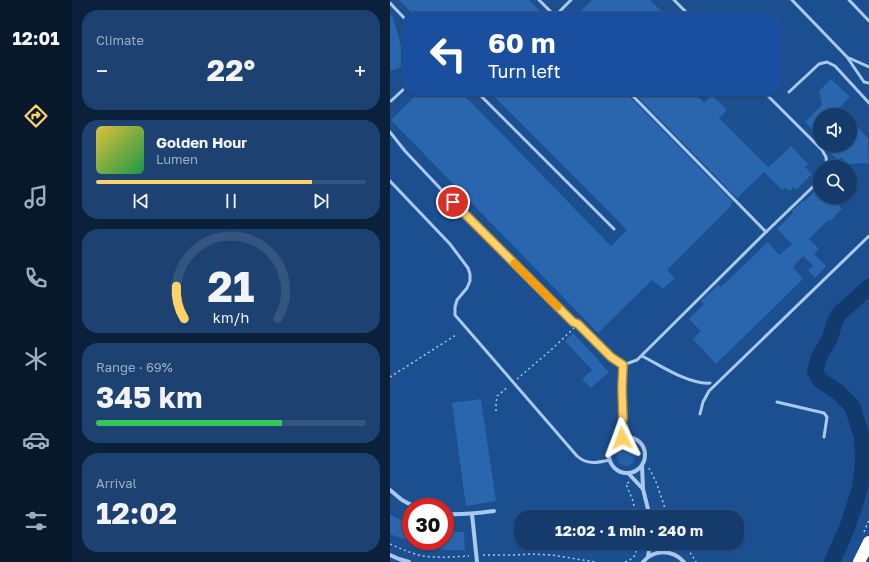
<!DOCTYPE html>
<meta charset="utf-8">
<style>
:root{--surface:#143b6b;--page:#1d4271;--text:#f1f3f6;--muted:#9dadc1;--line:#33557e;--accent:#ffd166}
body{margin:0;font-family:"Golos Text",sans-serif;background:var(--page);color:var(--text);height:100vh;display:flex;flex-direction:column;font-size:15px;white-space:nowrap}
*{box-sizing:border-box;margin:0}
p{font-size:13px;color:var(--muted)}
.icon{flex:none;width:22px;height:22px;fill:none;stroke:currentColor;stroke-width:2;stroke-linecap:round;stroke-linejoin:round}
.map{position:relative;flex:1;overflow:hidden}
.details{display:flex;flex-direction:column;gap:10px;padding:10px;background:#0b203b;width:318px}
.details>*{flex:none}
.top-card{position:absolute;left:12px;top:12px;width:380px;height:84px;border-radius:16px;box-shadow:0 1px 3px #0004,0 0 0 1px var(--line);background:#1a4fa0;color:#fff;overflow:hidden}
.buttons{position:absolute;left:423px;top:108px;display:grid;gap:8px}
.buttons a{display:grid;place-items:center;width:44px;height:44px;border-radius:50%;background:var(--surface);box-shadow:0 1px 3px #0004,0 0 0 1px var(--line);font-size:20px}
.speed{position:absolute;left:12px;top:498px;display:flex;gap:8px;font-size:20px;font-weight:700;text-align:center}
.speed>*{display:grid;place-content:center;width:52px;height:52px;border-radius:50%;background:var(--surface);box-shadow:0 1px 3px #0004,0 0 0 1px var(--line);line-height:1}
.speed .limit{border:6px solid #d22;background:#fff;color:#111}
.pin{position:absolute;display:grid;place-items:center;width:34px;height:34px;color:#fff;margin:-17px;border:2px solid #fff;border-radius:50%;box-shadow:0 1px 4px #0007}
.me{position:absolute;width:44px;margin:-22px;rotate:357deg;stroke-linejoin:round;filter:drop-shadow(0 0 3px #0008)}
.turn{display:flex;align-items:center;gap:14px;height:84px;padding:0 20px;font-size:18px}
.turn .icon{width:52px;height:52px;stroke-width:2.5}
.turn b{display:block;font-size:28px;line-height:34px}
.big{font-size:30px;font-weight:700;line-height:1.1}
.details .widget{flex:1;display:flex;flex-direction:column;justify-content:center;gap:6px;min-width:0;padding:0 14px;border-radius:16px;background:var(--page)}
.details .dial{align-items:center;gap:0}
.dial svg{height:104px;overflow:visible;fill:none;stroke:var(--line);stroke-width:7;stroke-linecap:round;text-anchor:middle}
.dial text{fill:var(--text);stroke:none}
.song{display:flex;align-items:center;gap:12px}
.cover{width:48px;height:48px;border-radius:6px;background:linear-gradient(135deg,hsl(50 70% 55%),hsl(140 70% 35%))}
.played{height:4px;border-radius:2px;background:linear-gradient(90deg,var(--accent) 80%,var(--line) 80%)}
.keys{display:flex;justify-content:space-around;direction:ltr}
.heat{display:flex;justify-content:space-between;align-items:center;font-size:22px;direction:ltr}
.charge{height:6px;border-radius:3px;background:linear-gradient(90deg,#34c759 69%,var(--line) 0)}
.trip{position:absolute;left:124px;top:510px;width:230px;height:40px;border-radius:16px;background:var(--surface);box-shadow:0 1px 3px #0004,0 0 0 1px var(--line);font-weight:700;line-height:40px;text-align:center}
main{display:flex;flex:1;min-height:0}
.dock{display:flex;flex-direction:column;width:72px;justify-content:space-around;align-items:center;background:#08182b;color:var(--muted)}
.dock .icon{width:28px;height:28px}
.dock .on{color:var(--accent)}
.dock b{font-size:18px;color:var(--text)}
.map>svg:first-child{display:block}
.green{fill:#2461a8}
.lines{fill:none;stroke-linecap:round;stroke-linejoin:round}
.stream{stroke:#9cc4f0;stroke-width:2.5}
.river{stroke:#123a6d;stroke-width:16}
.building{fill:#2a66ad}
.path{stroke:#a9c9ee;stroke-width:1.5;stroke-dasharray:2 3;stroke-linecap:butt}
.lane{stroke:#a9c9ee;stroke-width:3}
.street{stroke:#a9c9ee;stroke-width:4}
.highway{stroke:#fff;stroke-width:12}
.route-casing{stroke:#a68842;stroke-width:10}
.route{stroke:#ffd166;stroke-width:7}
.slow{stroke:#f59e0b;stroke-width:7}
</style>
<main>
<nav class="dock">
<b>12:01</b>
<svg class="icon on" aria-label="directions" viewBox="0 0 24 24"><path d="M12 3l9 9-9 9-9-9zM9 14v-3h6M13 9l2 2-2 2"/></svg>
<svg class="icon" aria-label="music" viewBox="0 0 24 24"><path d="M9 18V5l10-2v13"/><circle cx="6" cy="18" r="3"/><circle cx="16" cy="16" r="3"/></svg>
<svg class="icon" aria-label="phone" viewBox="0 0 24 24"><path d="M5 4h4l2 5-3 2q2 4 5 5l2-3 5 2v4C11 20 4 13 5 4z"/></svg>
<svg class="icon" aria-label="climate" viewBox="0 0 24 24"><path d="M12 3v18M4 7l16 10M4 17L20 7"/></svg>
<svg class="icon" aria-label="car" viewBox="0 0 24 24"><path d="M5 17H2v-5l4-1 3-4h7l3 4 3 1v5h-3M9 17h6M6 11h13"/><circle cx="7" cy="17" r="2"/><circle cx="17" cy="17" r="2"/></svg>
<svg class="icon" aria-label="filters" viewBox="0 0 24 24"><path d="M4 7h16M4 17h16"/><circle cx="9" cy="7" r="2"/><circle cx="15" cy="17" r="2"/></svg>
</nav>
<section class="details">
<div class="widget"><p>Climate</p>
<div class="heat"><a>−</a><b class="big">22°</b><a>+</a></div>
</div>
<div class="widget">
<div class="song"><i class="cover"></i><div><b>Golden Hour</b><p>Lumen</p></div></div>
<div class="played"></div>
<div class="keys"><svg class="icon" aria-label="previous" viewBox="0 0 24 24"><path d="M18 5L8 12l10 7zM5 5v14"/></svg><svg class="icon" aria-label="pause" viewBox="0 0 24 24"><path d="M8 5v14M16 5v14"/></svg><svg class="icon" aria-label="next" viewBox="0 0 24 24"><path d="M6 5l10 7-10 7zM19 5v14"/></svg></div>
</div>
<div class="widget dial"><svg viewBox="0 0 100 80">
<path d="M14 69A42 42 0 1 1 86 69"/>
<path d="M14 69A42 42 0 0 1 8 44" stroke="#ffd166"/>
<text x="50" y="56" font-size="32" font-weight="700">21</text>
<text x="50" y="72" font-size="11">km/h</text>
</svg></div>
<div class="widget"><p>Range · 69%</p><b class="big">345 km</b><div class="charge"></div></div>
<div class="widget"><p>Arrival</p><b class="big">12:02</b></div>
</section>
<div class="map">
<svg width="479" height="562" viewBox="0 0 479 562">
<rect width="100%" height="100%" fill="#1b4f8f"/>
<!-- green -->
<circle class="green" cx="236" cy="457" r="9"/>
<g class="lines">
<!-- stream -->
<polyline class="stream" points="472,437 479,437"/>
<!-- river -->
<polyline class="river" points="442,562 457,528 470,488 473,463 472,437 466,418 462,406 448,392 430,380 425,371 429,357 440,338 445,321 449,314 479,287"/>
</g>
<!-- building -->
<g class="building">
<polygon points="9,0 139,0 156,17 26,17"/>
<polygon points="202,0 260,0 277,17 185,17"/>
<polygon points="0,15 2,15 17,65 0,71"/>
<polygon points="441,79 460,97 449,108 455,115 430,115 430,138 415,122 432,105 429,91"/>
<polygon points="30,91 70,91 221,246 237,230 99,91 235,91 236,93 343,202 341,204 342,205 277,270 285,278 273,289 262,280 208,333 1,120"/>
<polygon points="242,91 303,91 314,103 322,95 337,110 329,118 379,168 376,170 401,146 418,164 415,167 422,174 406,190 403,187 400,191 395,187 392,190 374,172 347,198"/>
<polygon points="460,120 478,138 479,163 458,164 451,157 448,160 441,154 443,151 437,145 460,145"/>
<polygon points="430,186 430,197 440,197 452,209 440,221 439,219 419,239 429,249 424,254 436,266 425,278 418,270 423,266 413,256 403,267 413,279 326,364 303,339 311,331 299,319 314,304 311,301 328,285 331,287 378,242 389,255 402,244 387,229 403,213 402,211 414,200 415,201"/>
<polygon points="183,333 219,372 201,388 192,379 202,370 175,341"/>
<polygon points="91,399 106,501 76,506 62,403"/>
<polygon points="0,514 7,518 21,523 21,542 0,534"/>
<polygon points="55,532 74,532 75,550 57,550 28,545 28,541 55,541"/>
</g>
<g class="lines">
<!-- path -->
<g class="path">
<polyline points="0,377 66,335"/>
<polyline points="127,379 161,350 184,328"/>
<polyline points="106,411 106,404 107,396 118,387"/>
<polyline points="259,468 266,482 274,505 276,517"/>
<polyline points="239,482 236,484 243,501 246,517"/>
<polyline points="474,532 479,520"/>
<polyline points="289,543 297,548 305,560 306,562"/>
<path d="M0 544C11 549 21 553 32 556 47 558 65 557 79 556"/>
<polyline points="246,549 247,543"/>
<polyline points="93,555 125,555 141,554 162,555 205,562"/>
<path d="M235 562C242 559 246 557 246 549L253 547"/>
</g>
<!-- lane -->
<g class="lane">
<polyline points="149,0 166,17"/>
<polyline points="284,0 301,17"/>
<polyline points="402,0 457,57 474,82 479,83"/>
<polyline points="459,0 479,21"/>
<polyline points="0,3 17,21"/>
<polyline points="165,16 181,0"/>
<polyline points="459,58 479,67"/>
<polyline points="86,91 224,229"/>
<polyline points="238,91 376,232"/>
<polyline points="373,91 432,150 436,157 437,167"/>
<polyline points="399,92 429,64 437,62 445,66 479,103"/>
<polyline points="1,101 17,86"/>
<polyline points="0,132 15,151 63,202 183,322 188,324 221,357 233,365"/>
<path d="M0 181 60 244 78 268 80 274V281L77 288 67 300 65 307V315L187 456C197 465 207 463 220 460"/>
<path d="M252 356C270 365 299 385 320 383"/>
<polyline points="233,365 247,360 376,232 430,180"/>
<polyline points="387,402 434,413 437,417 434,437"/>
<polyline points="310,414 313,402 319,391 479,236"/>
<polyline points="233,417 241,438"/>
<polyline points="228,439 233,417 232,388 233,365"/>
</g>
<!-- street -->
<g class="street">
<circle cx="237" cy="455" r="18"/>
<polyline points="252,465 253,489 260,517"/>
<polyline points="238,473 253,489"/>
<polyline points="0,490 12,500 25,507"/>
<path d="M55 514C71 515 88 513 104 511"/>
<polyline points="82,514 87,562"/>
<polyline points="271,543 279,552"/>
<polyline points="0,555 9,559 19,562"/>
<polyline points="258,557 260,543"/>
<path d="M253 562C264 549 282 549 294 562"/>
</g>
<!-- highway -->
<polyline class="highway" points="469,562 479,542"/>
</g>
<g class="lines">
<!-- route casing -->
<g class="route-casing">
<polyline id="route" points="63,202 183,322 188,324 221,357 233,365 232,388 233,418 228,439 232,438"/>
</g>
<!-- route -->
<use href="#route" class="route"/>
<!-- slow -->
<polyline class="slow" points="124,263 168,307"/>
</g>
</svg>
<div class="buttons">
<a><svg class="icon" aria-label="sound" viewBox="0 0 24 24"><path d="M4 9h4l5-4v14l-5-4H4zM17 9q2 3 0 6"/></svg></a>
<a><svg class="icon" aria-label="search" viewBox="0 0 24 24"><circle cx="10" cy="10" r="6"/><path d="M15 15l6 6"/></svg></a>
</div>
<div class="speed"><div class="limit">30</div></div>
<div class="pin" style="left:63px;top:202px;background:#d93025"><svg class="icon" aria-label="arrive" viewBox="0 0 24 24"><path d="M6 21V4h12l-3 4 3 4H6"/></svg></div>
<svg class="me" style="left:232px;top:438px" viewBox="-20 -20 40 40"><path d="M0-17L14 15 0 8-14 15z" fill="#ffd166" stroke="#fff" stroke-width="4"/></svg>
<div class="trip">12:02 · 1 min · 240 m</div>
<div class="top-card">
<div class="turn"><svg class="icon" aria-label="left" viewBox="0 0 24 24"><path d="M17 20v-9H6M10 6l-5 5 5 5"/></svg><div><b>60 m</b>Turn left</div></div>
</div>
</div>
</main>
